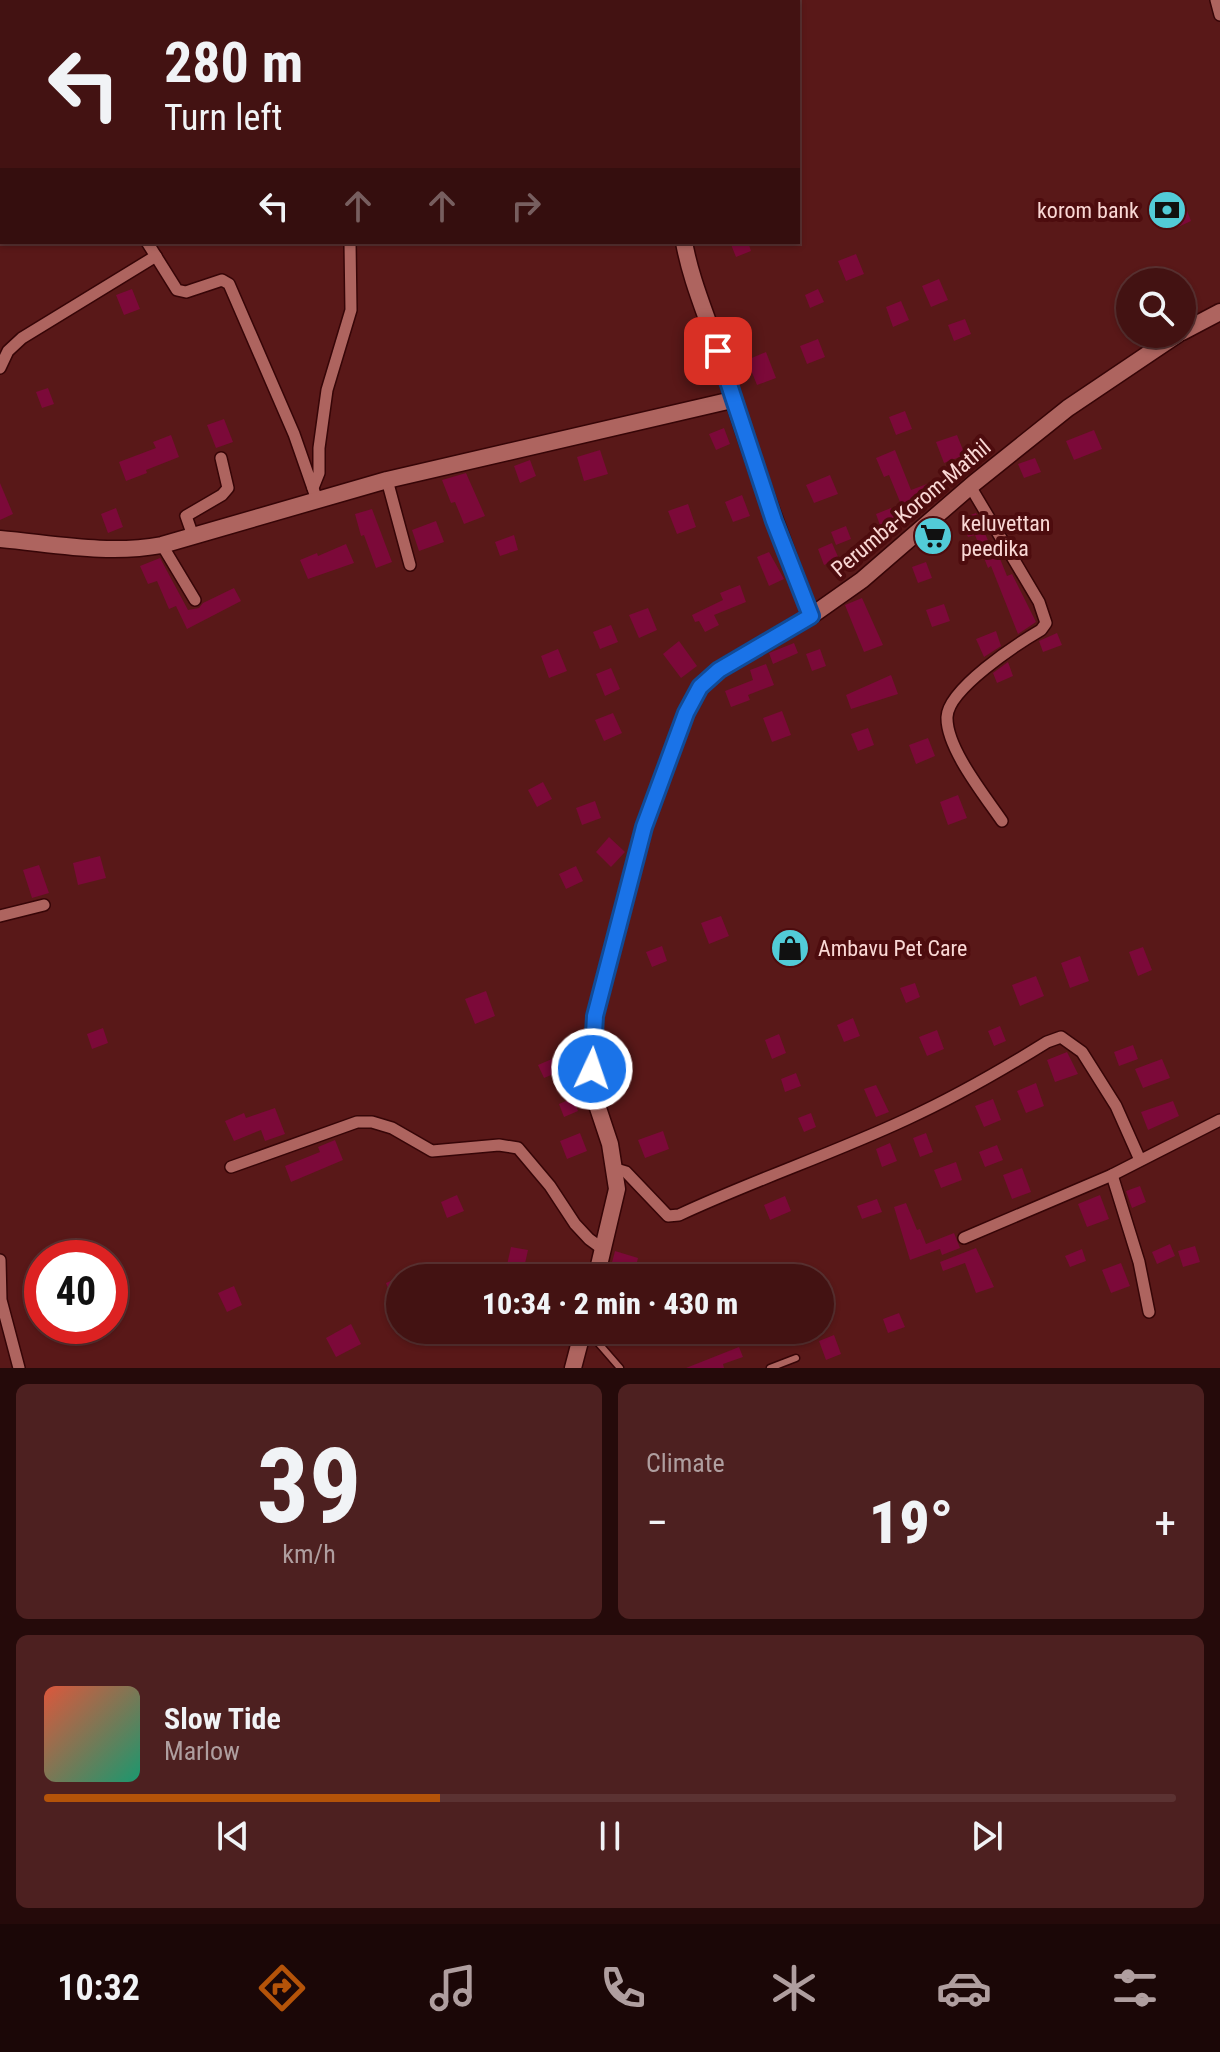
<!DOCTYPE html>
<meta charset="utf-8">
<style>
:root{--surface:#431212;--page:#4d2020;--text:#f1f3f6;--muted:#af9e9f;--line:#5b3232;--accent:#b45309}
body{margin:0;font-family:"Roboto Condensed",sans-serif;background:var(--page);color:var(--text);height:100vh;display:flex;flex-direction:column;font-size:30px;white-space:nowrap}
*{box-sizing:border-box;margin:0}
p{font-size:26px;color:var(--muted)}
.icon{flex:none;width:44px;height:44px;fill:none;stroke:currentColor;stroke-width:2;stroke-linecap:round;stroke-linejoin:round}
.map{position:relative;height:1368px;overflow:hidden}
.panel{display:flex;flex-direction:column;gap:16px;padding:16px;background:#250a0a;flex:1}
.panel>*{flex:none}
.top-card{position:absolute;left:0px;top:0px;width:800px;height:244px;box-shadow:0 2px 6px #0004,0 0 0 2px var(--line);background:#431212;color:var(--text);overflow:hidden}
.controls{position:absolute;left:1116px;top:268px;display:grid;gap:16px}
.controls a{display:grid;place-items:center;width:80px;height:80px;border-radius:50%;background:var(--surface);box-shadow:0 2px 6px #0004,0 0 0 2px var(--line);font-size:40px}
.speed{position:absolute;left:24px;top:1240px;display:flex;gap:16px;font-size:40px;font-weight:700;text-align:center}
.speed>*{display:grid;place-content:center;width:104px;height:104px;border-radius:50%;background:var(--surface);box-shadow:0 2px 6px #0004,0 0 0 2px var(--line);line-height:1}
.speed .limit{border:12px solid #d22;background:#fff;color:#111}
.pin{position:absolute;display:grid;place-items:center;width:68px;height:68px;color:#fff;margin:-34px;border-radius:16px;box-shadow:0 4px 12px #0006}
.me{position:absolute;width:88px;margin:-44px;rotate:3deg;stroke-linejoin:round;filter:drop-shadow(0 0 6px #0008)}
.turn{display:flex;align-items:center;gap:28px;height:168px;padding:0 32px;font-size:36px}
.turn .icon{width:104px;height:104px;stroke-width:2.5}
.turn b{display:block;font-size:56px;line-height:68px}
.lanes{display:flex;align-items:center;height:76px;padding:0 32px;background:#0003;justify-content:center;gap:40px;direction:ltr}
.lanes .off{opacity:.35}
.big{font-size:60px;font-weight:800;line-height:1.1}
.panel .widget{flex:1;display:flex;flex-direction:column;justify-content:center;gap:12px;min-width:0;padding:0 28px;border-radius:12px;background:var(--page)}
.panel .dial{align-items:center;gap:0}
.dial b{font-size:104px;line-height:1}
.song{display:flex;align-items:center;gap:24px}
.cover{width:96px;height:96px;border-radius:12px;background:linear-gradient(135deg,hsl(10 70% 55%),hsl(160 70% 35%))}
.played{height:8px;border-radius:4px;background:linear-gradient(90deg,var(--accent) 35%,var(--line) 35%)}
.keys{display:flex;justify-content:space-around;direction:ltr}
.heat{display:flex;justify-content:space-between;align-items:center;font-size:44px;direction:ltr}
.panel .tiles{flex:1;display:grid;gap:16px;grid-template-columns:1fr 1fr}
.widget:last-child{grid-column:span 2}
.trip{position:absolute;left:386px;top:1264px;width:448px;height:80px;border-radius:40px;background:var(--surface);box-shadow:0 2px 6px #0004,0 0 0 2px var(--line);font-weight:800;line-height:80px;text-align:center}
.tabs{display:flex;height:128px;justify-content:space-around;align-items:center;background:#1b0707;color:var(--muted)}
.tabs .icon{width:56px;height:56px}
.tabs .current{color:var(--accent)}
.tabs b{font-size:36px;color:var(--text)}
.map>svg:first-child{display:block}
.building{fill:#7c0939}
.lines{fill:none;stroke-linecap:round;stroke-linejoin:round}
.lane-casing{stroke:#360507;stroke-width:9}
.street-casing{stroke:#360507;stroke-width:14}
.secondary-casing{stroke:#360507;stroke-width:19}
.lane{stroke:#ae645f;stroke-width:6}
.street{stroke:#ae645f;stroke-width:11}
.secondary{stroke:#ae645f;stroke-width:16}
.route-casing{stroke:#114b97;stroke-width:20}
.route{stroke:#1a73e8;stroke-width:14}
.labels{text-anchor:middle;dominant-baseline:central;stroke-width:8;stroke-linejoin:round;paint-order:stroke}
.poi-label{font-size:22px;fill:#fad8d5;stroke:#4d0c0e;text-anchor:start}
.street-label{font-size:22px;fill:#fad8d5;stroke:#4d0c0e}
</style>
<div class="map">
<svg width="1220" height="1368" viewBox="0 0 1220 1368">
<rect width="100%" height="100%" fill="#591818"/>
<!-- building -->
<g class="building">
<polygon points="1184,203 1191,221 1178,227 1170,208"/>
<polygon points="730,242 748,242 751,251 736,257"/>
<polygon points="856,254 864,274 846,281 838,261"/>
<polygon points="939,279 948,300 931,307 922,286"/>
<polygon points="132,289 140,309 124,315 116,295"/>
<polygon points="818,289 824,302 810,308 805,295"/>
<polygon points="901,301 909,320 893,327 886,307"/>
<polygon points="965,319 971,334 954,341 948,325"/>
<polygon points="818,339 825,357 807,364 800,346"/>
<polygon points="766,352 776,378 757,385 747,360"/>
<polygon points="48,388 54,404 42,408 36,392"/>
<polygon points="905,411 912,429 896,435 889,417"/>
<polygon points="224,419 233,442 216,448 207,425"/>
<polygon points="724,428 730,444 716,450 709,434"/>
<polygon points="1094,430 1102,449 1074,460 1066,441"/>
<polygon points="171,435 179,457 146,470 147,473 126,481 119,462 156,448 153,442"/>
<polygon points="957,435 965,455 944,463 936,442"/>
<polygon points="600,450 608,474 584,481 577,457"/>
<polygon points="895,450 911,490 935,481 941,496 903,509 889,475 884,477 876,458"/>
<polygon points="1035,458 1041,472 1024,478 1018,464"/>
<polygon points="530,460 536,476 520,483 514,466"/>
<polygon points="466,473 485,516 464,524 455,502 451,503 442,480"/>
<polygon points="830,475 838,494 814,503 806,485"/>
<polygon points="0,483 13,514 0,520"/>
<polygon points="742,495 750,516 733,522 725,502"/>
<polygon points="688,504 696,527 677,534 668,511"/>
<polygon points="116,508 123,527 108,533 101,514"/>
<polygon points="891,508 898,525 882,531 876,514"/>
<polygon points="372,509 392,562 376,568 364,535 361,536 355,514"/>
<polygon points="976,513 990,545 994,544 1007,576 1012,574 1036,622 1018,634 991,566 988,568 975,535 968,537 960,519"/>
<polygon points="436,521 444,542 419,551 412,530"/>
<polygon points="846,526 851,539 836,545 831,532"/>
<polygon points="514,535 518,550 500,556 495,542"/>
<polygon points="832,543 839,559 824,565 818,549"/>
<polygon points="346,544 354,563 308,579 300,560 317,553 318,556"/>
<polygon points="769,552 784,579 769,586 757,557"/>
<polygon points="160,558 188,610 199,608 203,603 234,588 241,601 187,629 176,606 169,609 157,581 148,584 140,566"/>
<polygon points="926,562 932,578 918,583 912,567"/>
<polygon points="740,585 746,602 714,615 719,625 705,632 699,621 695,622 692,615 723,600 720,593"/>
<polygon points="862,598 883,645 864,652 845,605"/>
<polygon points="944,604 950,621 932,627 926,610"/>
<polygon points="648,608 657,630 639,638 629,615"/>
<polygon points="611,625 618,642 600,649 593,632"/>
<polygon points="996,631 1001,646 984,657 976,639"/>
<polygon points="1057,633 1062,645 1043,652 1039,641"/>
<polygon points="679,641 697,666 681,678 663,654"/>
<polygon points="794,643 798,653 773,664 769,653"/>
<polygon points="558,649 567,671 549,678 541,656"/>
<polygon points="820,649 826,666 812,671 806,654"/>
<polygon points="1008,662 1013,676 997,683 993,673"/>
<polygon points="766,664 774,685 748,695 750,700 731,707 725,691 753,680 750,670"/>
<polygon points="611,668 620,689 605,696 596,674"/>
<polygon points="891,675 898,694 851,709 846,695"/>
<polygon points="782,711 791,735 772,742 763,718"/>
<polygon points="613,713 622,733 604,741 595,720"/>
<polygon points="868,728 874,745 858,751 851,734"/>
<polygon points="928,738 935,756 916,764 909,745"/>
<polygon points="543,782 552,799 537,807 528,790"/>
<polygon points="958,795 967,818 948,825 940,802"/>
<polygon points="595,801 601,818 582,825 576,808"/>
<polygon points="609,837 625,852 611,867 596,852"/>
<polygon points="100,856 106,878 78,885 73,863"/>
<polygon points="39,865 49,893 32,898 23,870"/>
<polygon points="576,866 583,881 566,889 559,874"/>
<polygon points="721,916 729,936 709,944 701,923"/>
<polygon points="662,946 667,961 652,967 646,952"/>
<polygon points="1143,947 1152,970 1138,976 1129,952"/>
<polygon points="1080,956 1089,981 1070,988 1061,963"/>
<polygon points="1036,976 1044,996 1020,1006 1012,985"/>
<polygon points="915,983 920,997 906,1003 900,988"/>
<polygon points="486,991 495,1016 475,1024 465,999"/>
<polygon points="853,1018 860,1036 844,1042 837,1025"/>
<polygon points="1000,1026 1006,1041 994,1046 988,1031"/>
<polygon points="103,1028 108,1043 92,1049 87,1034"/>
<polygon points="937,1030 944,1049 927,1056 919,1037"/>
<polygon points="779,1034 786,1053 772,1059 765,1040"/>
<polygon points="1133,1045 1138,1059 1119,1066 1114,1052"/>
<polygon points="1067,1052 1078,1074 1055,1082 1047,1060"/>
<polygon points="552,1059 558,1072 544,1078 538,1065"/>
<polygon points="1162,1059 1170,1078 1143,1088 1135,1069"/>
<polygon points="796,1073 801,1086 785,1092 781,1079"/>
<polygon points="1036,1083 1044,1106 1026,1113 1017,1091"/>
<polygon points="876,1085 889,1112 876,1117 864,1089"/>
<polygon points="573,1098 578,1111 564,1117 559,1104"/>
<polygon points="993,1099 1001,1120 984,1127 975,1106"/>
<polygon points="1173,1101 1179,1116 1148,1130 1141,1112"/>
<polygon points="275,1108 285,1134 265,1141 261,1130 234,1141 225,1121 244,1113 246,1118"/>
<polygon points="811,1113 816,1127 804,1132 798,1118"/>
<polygon points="663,1131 669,1149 645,1158 638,1140"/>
<polygon points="580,1133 587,1151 567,1159 560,1141"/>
<polygon points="926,1133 933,1152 920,1157 913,1138"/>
<polygon points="335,1140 343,1160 291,1182 285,1166 320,1152 318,1147"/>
<polygon points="890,1143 897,1161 882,1167 876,1149"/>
<polygon points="997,1145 1003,1160 985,1167 979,1152"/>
<polygon points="956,1162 962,1180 941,1188 934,1170"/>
<polygon points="1022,1168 1031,1192 1012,1199 1003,1175"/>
<polygon points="1140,1186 1146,1202 1132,1208 1126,1191"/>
<polygon points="457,1195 464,1211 447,1218 441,1202"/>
<polygon points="1100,1195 1109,1219 1087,1227 1078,1204"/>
<polygon points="785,1196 791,1211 770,1220 764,1205"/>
<polygon points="877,1199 882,1212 862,1219 857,1206"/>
<polygon points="906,1203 917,1230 920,1229 926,1244 954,1233 960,1248 942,1255 940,1249 910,1260 894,1207"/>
<polygon points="1170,1244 1175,1256 1157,1264 1152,1252"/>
<polygon points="1195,1246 1200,1262 1183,1267 1178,1251"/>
<polygon points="511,1247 528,1250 524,1268 507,1265"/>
<polygon points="976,1248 994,1287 976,1293 965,1263 943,1271 940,1262"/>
<polygon points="1082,1249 1086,1261 1070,1267 1065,1256"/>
<polygon points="615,1251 638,1258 633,1278 608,1278"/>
<polygon points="1121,1263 1130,1286 1111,1293 1102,1270"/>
<polygon points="400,1277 400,1318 399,1318 386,1283"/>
<polygon points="234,1286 242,1305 227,1312 218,1293"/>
<polygon points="899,1313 905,1327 888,1333 883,1319"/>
<polygon points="351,1324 361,1344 336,1357 326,1338"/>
<polygon points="834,1335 841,1354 826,1360 819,1341"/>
<polygon points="739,1347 743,1357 723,1364 724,1368 686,1368"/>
</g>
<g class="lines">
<!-- lane casing -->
<g class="lane-casing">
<g id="lane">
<polyline points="587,1330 620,1368"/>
<polyline points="770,1368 796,1358"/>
</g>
</g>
<!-- street casing -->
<g class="street-casing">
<g id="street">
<polyline points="310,0 312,2"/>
<polyline points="1216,0 1220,15"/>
<polyline points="0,200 2,200"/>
<polyline points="147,242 177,290 186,292 222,280 229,284 294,434 317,500"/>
<polyline points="0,368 8,351 22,338 156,256"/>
<polyline points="387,480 410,565"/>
<path d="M970 486 1039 602 1046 623 1041 630C1017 644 948 689 947 717 946 748 985 796 1002 821"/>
<polyline points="313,488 319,473 319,448 327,390 351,310 350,242"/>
<polyline points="193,536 186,516 222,495 228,488 221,458"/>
<polyline points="162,545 195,600"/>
<polyline points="0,916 44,905"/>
<polyline points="231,1167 357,1122 372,1122 392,1128 432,1151 499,1145 518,1148 550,1186 575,1224 589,1239 604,1250"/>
<path d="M616 1169 626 1172 668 1216 679 1215C754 1180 832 1154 907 1119 955 1097 1002 1070 1047 1042L1061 1037 1082 1052 1116 1106 1140 1160"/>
<polyline points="1112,1175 1139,1262 1149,1312"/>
<polyline points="964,1238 1112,1175 1220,1120"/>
<polyline points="0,1260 1,1300 19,1368"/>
</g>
</g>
<!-- secondary casing -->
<g class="secondary-casing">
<g id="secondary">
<polyline points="632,0 633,2"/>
<path d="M684 242C691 281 707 316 719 354 746 442 777 529 811 616"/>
<polyline points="1182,332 1220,312"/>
<path d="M0 539C55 544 107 555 162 545L387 480 732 400"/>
<polyline points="596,1278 617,1189 610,1144 596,1102 592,1069 595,1016 644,827 686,713 700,687 719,670 811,616 862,580 973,484 1068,408 1178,334"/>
<polyline points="573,1368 583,1330"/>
</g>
</g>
<!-- lane -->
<use href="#lane" class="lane"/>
<!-- street -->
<use href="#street" class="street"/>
<!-- secondary -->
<use href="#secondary" class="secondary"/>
</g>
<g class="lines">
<!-- route casing -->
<g class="route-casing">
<polyline id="route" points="592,1069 595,1016 644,827 686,713 700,687 719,670 811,616 774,521 718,351"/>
</g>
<!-- route -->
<use href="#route" class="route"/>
</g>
<!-- icons -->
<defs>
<g id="bank-disc" transform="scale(2)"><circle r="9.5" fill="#52cbd7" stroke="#4d0c0e"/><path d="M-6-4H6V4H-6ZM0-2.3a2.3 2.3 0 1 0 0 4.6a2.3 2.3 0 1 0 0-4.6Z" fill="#111"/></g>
<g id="supermarket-disc" transform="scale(2)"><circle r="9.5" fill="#52cbd7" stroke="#4d0c0e"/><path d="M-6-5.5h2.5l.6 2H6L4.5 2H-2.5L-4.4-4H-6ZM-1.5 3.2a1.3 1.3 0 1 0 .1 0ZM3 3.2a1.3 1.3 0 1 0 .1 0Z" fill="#111"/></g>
<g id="shop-disc" transform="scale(2)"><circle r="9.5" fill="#52cbd7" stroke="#4d0c0e"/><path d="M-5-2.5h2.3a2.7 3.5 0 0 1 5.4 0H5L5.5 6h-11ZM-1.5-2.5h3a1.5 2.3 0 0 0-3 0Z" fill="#111"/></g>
</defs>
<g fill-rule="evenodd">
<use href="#bank-disc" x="1167" y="210"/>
<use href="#supermarket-disc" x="933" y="536"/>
<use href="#shop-disc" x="790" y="948"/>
</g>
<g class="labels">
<!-- poi labels -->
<g class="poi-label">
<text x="1139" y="210" text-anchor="end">korom bank</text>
<text x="961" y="523">keluvettan<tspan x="961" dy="25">peedika</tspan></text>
<text x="818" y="948">Ambavu Pet Care</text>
</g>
<!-- street labels -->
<g class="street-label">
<text transform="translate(911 508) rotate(-40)">Perumba-Korom-Mathil</text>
</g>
</g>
</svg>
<div class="controls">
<a><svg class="icon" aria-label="search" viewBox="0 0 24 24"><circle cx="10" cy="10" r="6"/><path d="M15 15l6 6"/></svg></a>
</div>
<div class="speed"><div class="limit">40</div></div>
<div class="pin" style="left:718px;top:351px;background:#d93025"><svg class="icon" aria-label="arrive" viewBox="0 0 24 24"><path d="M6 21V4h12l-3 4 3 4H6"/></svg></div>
<svg class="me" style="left:592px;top:1069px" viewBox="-20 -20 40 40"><circle r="17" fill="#1a73e8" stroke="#fff" stroke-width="3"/><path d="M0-11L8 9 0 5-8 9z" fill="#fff"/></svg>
<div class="trip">10:34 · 2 min · 430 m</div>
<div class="top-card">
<div class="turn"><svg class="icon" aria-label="left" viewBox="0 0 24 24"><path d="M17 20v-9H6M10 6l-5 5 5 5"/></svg><div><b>280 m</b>Turn left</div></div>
<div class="lanes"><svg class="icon" aria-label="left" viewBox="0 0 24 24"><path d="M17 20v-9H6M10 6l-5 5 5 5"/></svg><svg class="icon off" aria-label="ahead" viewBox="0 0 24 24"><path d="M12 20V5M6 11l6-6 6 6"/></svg><svg class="icon off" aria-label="ahead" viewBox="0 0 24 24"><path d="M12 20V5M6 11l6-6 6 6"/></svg><svg class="icon off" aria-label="right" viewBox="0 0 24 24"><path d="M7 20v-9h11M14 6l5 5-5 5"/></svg></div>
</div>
</div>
<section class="panel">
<div class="tiles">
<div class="widget dial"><b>39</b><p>km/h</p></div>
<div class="widget"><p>Climate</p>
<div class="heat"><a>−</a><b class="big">19°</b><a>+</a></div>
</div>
<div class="widget">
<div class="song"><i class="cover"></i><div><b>Slow Tide</b><p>Marlow</p></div></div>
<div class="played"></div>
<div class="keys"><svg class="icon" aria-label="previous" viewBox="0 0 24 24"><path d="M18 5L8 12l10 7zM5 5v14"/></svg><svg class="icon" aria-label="pause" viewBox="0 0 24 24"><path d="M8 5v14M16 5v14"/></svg><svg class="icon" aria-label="next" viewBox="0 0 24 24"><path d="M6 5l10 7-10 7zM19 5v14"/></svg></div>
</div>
</div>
</section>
<nav class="tabs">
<b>10:32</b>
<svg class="icon current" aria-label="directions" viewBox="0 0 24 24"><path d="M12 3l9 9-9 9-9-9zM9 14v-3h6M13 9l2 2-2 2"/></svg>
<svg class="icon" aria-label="music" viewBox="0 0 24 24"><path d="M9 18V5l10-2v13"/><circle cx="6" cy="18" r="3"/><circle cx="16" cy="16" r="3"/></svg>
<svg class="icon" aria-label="phone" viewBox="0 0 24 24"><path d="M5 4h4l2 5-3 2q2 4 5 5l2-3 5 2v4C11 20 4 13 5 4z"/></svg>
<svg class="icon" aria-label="climate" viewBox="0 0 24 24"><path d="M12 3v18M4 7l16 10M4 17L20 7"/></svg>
<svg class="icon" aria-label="car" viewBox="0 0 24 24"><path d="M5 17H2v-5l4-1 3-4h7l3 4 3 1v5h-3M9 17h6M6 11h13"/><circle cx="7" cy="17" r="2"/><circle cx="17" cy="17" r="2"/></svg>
<svg class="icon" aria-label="filters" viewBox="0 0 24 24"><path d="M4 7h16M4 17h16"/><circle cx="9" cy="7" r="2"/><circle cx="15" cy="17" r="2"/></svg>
</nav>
